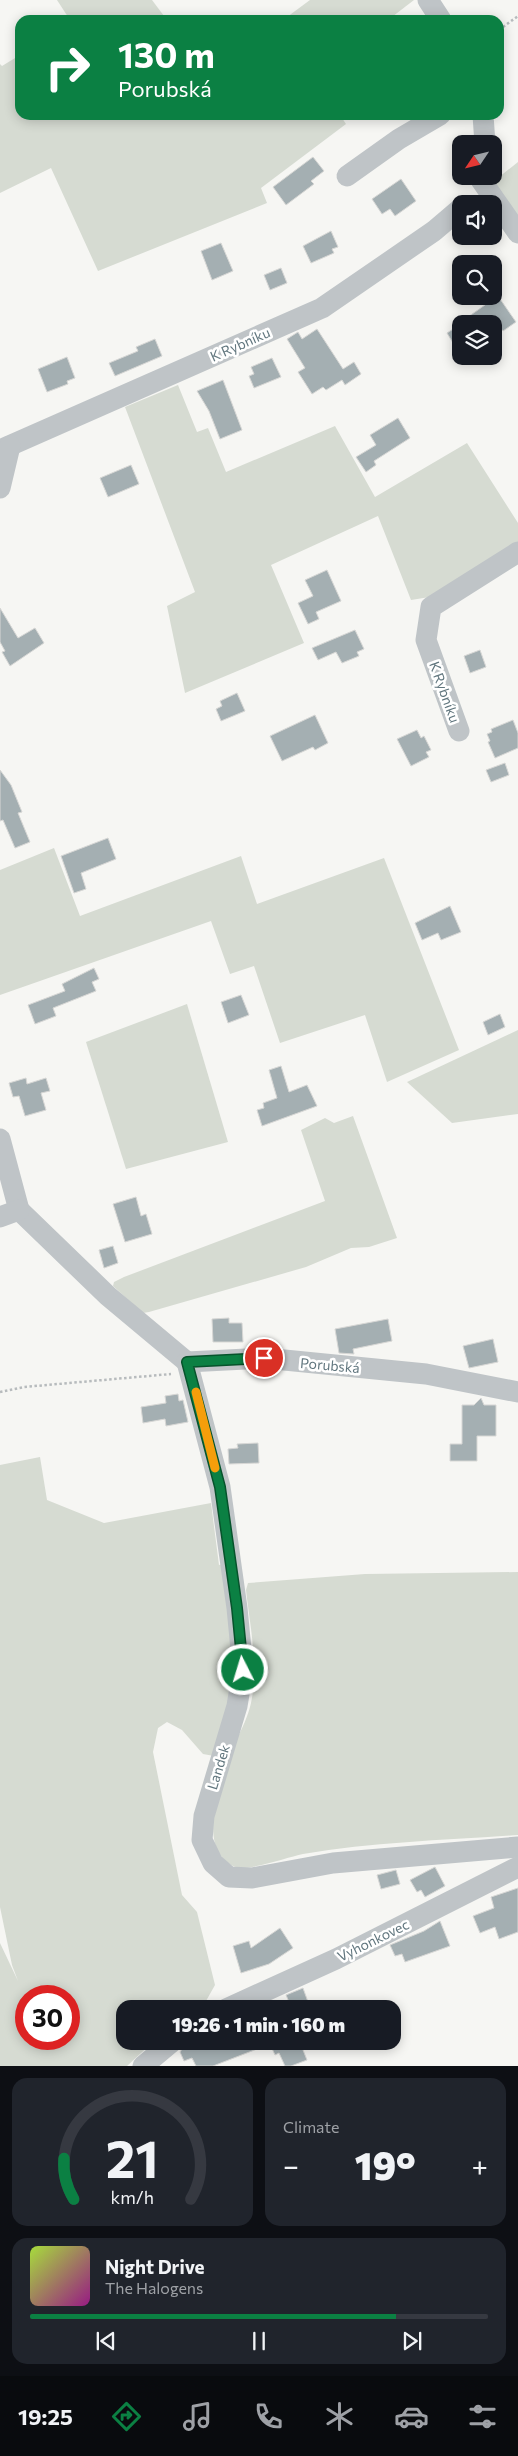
<!DOCTYPE html>
<meta charset="utf-8">
<style>
:root{--surface:#171b24;--page:#20242c;--text:#f1f3f6;--muted:#9ea1a6;--line:#363941;--accent:#0b8043}
body{margin:0;font-family:Commissioner,sans-serif;background:var(--page);color:var(--text);height:100vh;display:flex;flex-direction:column;font-size:19px;white-space:nowrap}
*{box-sizing:border-box;margin:0}
p{font-size:16px;color:var(--muted)}
.icon{flex:none;width:28px;height:28px;fill:none;stroke:currentColor;stroke-width:2;stroke-linecap:round;stroke-linejoin:round}
.map{position:relative;height:2066px;overflow:hidden}
.side{display:flex;flex-direction:column;gap:12px;padding:12px;background:#0d0f14;flex:1}
.side>*{flex:none}
.guide{position:absolute;left:15px;top:15px;width:489px;height:105px;border-radius:15px;box-shadow:0 2px 12px #0003;background:#0b8043;color:#fff;overflow:hidden}
.needle{width:32px;rotate:235deg}
.tools{position:absolute;left:452px;top:135px;display:grid;gap:10px}
.tools a{display:grid;place-items:center;width:50px;height:50px;border-radius:10px;background:var(--surface);box-shadow:0 2px 12px #0003;font-size:25px}
.speed{position:absolute;left:15px;top:1985px;display:flex;gap:10px;font-size:25px;font-weight:700;text-align:center}
.speed>*{display:grid;place-content:center;width:65px;height:65px;border-radius:50%;background:var(--surface);box-shadow:0 2px 12px #0003;line-height:1}
.speed .limit{border:8px solid #d22;background:#fff;color:#111}
.pin{position:absolute;display:grid;place-items:center;width:42px;height:42px;color:#fff;margin:-21px;border:2px solid #fff;border-radius:50%;box-shadow:0 1px 5px #0007}
.me{position:absolute;width:55px;margin:-28px;rotate:355deg;stroke-linejoin:round;filter:drop-shadow(0 0 4px #0008)}
.turn{display:flex;align-items:center;gap:18px;height:105px;padding:0 20px;font-size:22px}
.turn .icon{width:65px;height:65px;stroke-width:2.5}
.turn b{display:block;font-size:35px;line-height:42px}
.big{font-size:38px;font-weight:800;line-height:1.1}
.side .card{flex:1;display:flex;flex-direction:column;justify-content:center;gap:8px;min-width:0;padding:0 18px;border-radius:15px;background:var(--page)}
.side .dial{align-items:center;gap:0}
.dial svg{height:130px;overflow:visible;fill:none;stroke:var(--line);stroke-width:7;stroke-linecap:round;text-anchor:middle}
.dial text{fill:var(--text);stroke:none}
.song{display:flex;align-items:center;gap:15px}
.cover{width:60px;height:60px;border-radius:8px;background:linear-gradient(135deg,hsl(80 70% 55%),hsl(310 70% 35%))}
.played{height:5px;border-radius:2px;background:linear-gradient(90deg,var(--accent) 80%,var(--line) 80%)}
.keys{display:flex;justify-content:space-around;direction:ltr}
.heat{display:flex;justify-content:space-between;align-items:center;font-size:28px;direction:ltr}
.side .tiles{flex:1;display:grid;gap:12px;grid-template-columns:1fr 1fr}
.card:last-child{grid-column:span 2}
.trip{position:absolute;left:116px;top:2000px;width:285px;height:50px;border-radius:15px;background:var(--surface);box-shadow:0 2px 12px #0003;font-weight:800;line-height:50px;text-align:center}
.tabs{display:flex;height:80px;justify-content:space-around;align-items:center;background:#090b0e;color:var(--muted)}
.tabs .icon{width:35px;height:35px}
.tabs .active{color:var(--accent)}
.tabs b{font-size:22px;color:var(--text)}
.map>svg:first-child{display:block}
.green{fill:#d6dbd2;fill-rule:evenodd}
.building{fill:#a4afb2;stroke:#d7d7d5}
.lines{fill:none;stroke-linecap:round;stroke-linejoin:round}
.path{stroke:#b7bbbd;stroke-width:2.5;stroke-dasharray:2.5 2.5;stroke-linecap:butt}
.minor{stroke:#bfc4c7;stroke-width:21}
.route-casing{stroke:#07532c;stroke-width:12}
.route{stroke:#0b8043;stroke-width:9}
.slow{stroke:#f59e0b;stroke-width:9}
.labels{text-anchor:middle;dominant-baseline:central;stroke-width:5;stroke-linejoin:round;paint-order:stroke}
.street-label{font-size:14px;fill:#61767e;stroke:#fff}
</style>
<div class="map">
<svg width="518" height="2066" viewBox="0 0 518 2066">
<rect width="100%" height="100%" fill="#f6f6f3"/>
<!-- green -->
<g class="green">
<polygon points="57,0 152,0 167,20 70,20"/>
<polygon points="310,0 414,0 388,20 283,20"/>
<polygon points="20,55 20,115 340,115 346,124 261,188 267,203 98,271 51,168 0,193 0,64 2,66"/>
<polygon points="518,162 518,218 494,181"/>
<polygon points="178,385 197,432 208,428 226,472 335,426 375,497 467,443 518,523 518,549 436,596 411,600 378,516 271,565 304,643 185,693 167,606 195,592 125,407"/>
<polygon points="54,848 80,916 241,856 257,904 384,858 459,1050 387,1082 365,1015 280,1043 254,966 230,974 211,921 0,995 0,870"/>
<polygon points="187,1004 228,1142 126,1169 86,1042"/>
<polygon points="518,1030 518,1114 452,1123 407,1082"/>
<polygon points="353,1116 397,1238 369,1247 351,1248 306,1267 149,1312 143,1313 113,1286 114,1282 124,1277 325,1201 301,1130 325,1118 334,1123"/>
<path d="M40 1457 47 1500 104 1523 211 1503 219 1565 223 1564 237 1685 214 1756 203 1754 182 1730 167 1722 158 1728 153 1752 182 1895 197 1912 215 1985 206 2001 195 2009H125V2041H154L127 2066H0V1943L18 1981 12 1965 0 1907V1465ZM26 1996H69V2039H26Z"/>
<path d="M518 1572V1835C446 1840 374 1842 303 1854 287 1857 246 1873 233 1866 202 1849 215 1808 221 1780 226 1753 245 1730 251 1703 259 1667 250 1626 246 1590L248 1583 365 1574Z"/>
</g>
<!-- building -->
<g class="building">
<polygon points="313,157 324,171 311,181 314,184 286,205 273,187"/>
<polygon points="401,179 416,201 395,216 390,209 382,214 372,199"/>
<polygon points="331,231 338,247 332,249 334,253 311,263 303,246"/>
<polygon points="221,243 233,271 212,280 201,251"/>
<polygon points="281,268 287,283 270,290 264,275"/>
<polygon points="479,296 498,296 516,322 503,331 497,324 458,324 485,305"/>
<polygon points="461,324 461,356 447,333"/>
<polygon points="317,329 343,369 354,362 361,374 345,385 342,380 326,390 323,387 312,394 298,372 305,368 287,339 298,332 302,339"/>
<polygon points="155,339 162,356 115,376 109,363 138,351 136,347"/>
<polygon points="67,357 75,378 67,381 68,384 47,392 38,369"/>
<polygon points="272,358 281,377 254,388 249,376 254,374 251,367"/>
<polygon points="223,380 242,430 220,439 209,411 197,391"/>
<polygon points="398,418 410,438 374,461 376,465 366,472 356,457 376,445 370,435"/>
<polygon points="131,465 139,484 108,497 100,478"/>
<polygon points="327,570 341,601 316,612 319,619 308,624 298,603 313,596 305,580"/>
<polygon points="0,608 18,638 35,628 44,643 10,666 2,652 5,651 0,642"/>
<polygon points="355,630 364,649 357,652 359,656 342,663 336,652 318,660 312,648"/>
<polygon points="480,650 486,667 470,673 464,656"/>
<polygon points="237,693 245,711 221,721 216,709 222,706 220,701"/>
<polygon points="315,715 328,743 315,750 313,747 282,761 270,736"/>
<polygon points="513,720 518,733 518,748 495,758 488,742 490,741 487,734 492,732 491,729"/>
<polygon points="417,730 421,738 424,736 431,750 426,752 429,757 411,766 397,739"/>
<polygon points="505,763 509,775 491,782 486,770"/>
<polygon points="0,770 11,785 22,812 18,813 30,842 15,848 3,820 0,821"/>
<polygon points="108,838 116,859 81,873 86,889 74,893 61,856"/>
<polygon points="450,906 461,932 441,940 438,933 422,940 415,923"/>
<polygon points="94,968 99,979 92,982 96,991 53,1008 56,1016 35,1024 28,1005 65,991 62,984"/>
<polygon points="241,995 249,1015 228,1023 221,1002"/>
<polygon points="500,1014 505,1027 488,1035 483,1022"/>
<polygon points="281,1066 289,1092 307,1085 317,1106 262,1126 257,1110 264,1108 263,1103 277,1098 269,1070"/>
<polygon points="26,1078 27,1084 46,1078 50,1091 41,1093 46,1110 25,1116 19,1096 13,1097 9,1083"/>
<polygon points="136,1197 141,1216 146,1214 152,1234 125,1242 113,1204"/>
<polygon points="113,1246 118,1263 104,1268 99,1250"/>
<polygon points="229,1318 229,1323 242,1323 243,1342 213,1342 212,1319"/>
<polygon points="388,1319 392,1341 353,1349 354,1354 339,1353 335,1329"/>
<polygon points="493,1339 498,1362 469,1368 463,1346"/>
<polygon points="178,1394 179,1401 183,1400 188,1422 166,1426 165,1419 143,1423 141,1407 166,1403 165,1396"/>
<polygon points="481,1398 484,1405 496,1405 496,1436 477,1436 477,1461 450,1461 450,1444 462,1444 462,1405 474,1405"/>
<polygon points="258,1443 259,1463 229,1464 228,1449 238,1448 237,1444"/>
<polygon points="435,1867 445,1886 425,1897 421,1890 417,1892 410,1880"/>
<polygon points="396,1870 400,1884 381,1889 377,1875"/>
<polygon points="518,1888 518,1932 499,1939 495,1927 480,1933 473,1916 494,1908 491,1897"/>
<polygon points="440,1921 450,1946 405,1962 402,1954 395,1956 390,1945 424,1931"/>
<polygon points="280,1928 293,1948 269,1964 241,1973 233,1946 249,1941 251,1948"/>
<polygon points="303,1988 308,2002 292,2009 286,1995"/>
<polygon points="198,2041 307,2041 301,2045 307,2060 291,2066 285,2066 279,2053 275,2055 270,2044 213,2066 196,2066 192,2058 184,2061 180,2052 184,2046"/>
</g>
<g class="lines">
<!-- path -->
<g class="path">
<polyline points="499,30 518,16"/>
<polyline points="0,1392 24,1387 171,1374"/>
</g>
<!-- minor -->
<g class="minor">
<polyline points="428,0 441,20"/>
<polyline points="483,115 485,144"/>
<polyline points="347,176 399,139 440,115"/>
<polyline points="481,180 518,233"/>
<polyline points="0,450 322,308 434,231 461,208"/>
<polyline points="0,488 10,446"/>
<polyline points="459,731 426,640 431,607 518,552"/>
<polyline points="0,1139 19,1210"/>
<polyline points="19,1210 108,1296 187,1362 264,1358 426,1374 518,1392"/>
<polyline points="0,1217 19,1210"/>
<polyline points="187,1362 220,1487 237,1608 243,1670 237,1706 204,1816 202,1840 213,1863 229,1877 252,1878 333,1863 518,1847"/>
<polyline points="226,2009 336,1959 518,1867"/>
<polyline points="143,2066 173,2041"/>
</g>
</g>
<g class="lines">
<!-- route casing -->
<g class="route-casing">
<polyline id="route" points="243,1670 237,1608 220,1487 187,1362 264,1358"/>
</g>
<!-- route -->
<use href="#route" class="route"/>
<!-- slow -->
<polyline class="slow" points="196,1392 215,1468"/>
</g>
<g class="labels">
<!-- street labels -->
<g class="street-label">
<text transform="translate(240 344) rotate(-24)">K Rybníku</text>
<text transform="translate(445 692) rotate(70)">K Rybníku</text>
<text transform="translate(330 1365) rotate(5)">Porubská</text>
<text transform="translate(218 1767) rotate(-73)">Landek</text>
<text transform="translate(373 1940) rotate(-26)">Vyhonkovec</text>
</g>
</g>
</svg>
<div class="tools">
<a><svg class="needle" viewBox="-14 -14 28 28"><path d="M0-13l5 13h-10z" fill="#e53935"/><path d="M0 13l5-13h-10z" fill="#9ea1a6"/></svg></a>
<a><svg class="icon" aria-label="sound" viewBox="0 0 24 24"><path d="M4 9h4l5-4v14l-5-4H4zM17 9q2 3 0 6"/></svg></a>
<a><svg class="icon" aria-label="search" viewBox="0 0 24 24"><circle cx="10" cy="10" r="6"/><path d="M15 15l6 6"/></svg></a>
<a><svg class="icon" aria-label="layers" viewBox="0 0 24 24"><path d="M12 4l9 5-9 5-9-5zM3 14l9 5 9-5"/></svg></a>
</div>
<div class="speed"><div class="limit">30</div></div>
<div class="pin" style="left:264px;top:1358px;background:#d93025"><svg class="icon" aria-label="arrive" viewBox="0 0 24 24"><path d="M6 21V4h12l-3 4 3 4H6"/></svg></div>
<svg class="me" style="left:243px;top:1670px" viewBox="-20 -20 40 40"><circle r="17" fill="#0b8043" stroke="#fff" stroke-width="3"/><path d="M0-11L8 9 0 5-8 9z" fill="#fff"/></svg>
<div class="trip">19:26 · 1 min · 160 m</div>
<div class="guide">
<div class="turn"><svg class="icon" aria-label="right" viewBox="0 0 24 24"><path d="M7 20v-9h11M14 6l5 5-5 5"/></svg><div><b>130 m</b>Porubská</div></div>
</div>
</div>
<section class="side">
<div class="tiles">
<div class="card dial"><svg viewBox="0 0 100 80">
<path d="M14 69A42 42 0 1 1 86 69"/>
<path d="M14 69A42 42 0 0 1 8 44" stroke="#0b8043"/>
<text x="50" y="56" font-size="32" font-weight="700">21</text>
<text x="50" y="72" font-size="11">km/h</text>
</svg></div>
<div class="card"><p>Climate</p>
<div class="heat"><a>−</a><b class="big">19°</b><a>+</a></div>
</div>
<div class="card">
<div class="song"><i class="cover"></i><div><b>Night Drive</b><p>The Halogens</p></div></div>
<div class="played"></div>
<div class="keys"><svg class="icon" aria-label="previous" viewBox="0 0 24 24"><path d="M18 5L8 12l10 7zM5 5v14"/></svg><svg class="icon" aria-label="pause" viewBox="0 0 24 24"><path d="M8 5v14M16 5v14"/></svg><svg class="icon" aria-label="next" viewBox="0 0 24 24"><path d="M6 5l10 7-10 7zM19 5v14"/></svg></div>
</div>
</div>
</section>
<nav class="tabs">
<b>19:25</b>
<svg class="icon active" aria-label="directions" viewBox="0 0 24 24"><path d="M12 3l9 9-9 9-9-9zM9 14v-3h6M13 9l2 2-2 2"/></svg>
<svg class="icon" aria-label="music" viewBox="0 0 24 24"><path d="M9 18V5l10-2v13"/><circle cx="6" cy="18" r="3"/><circle cx="16" cy="16" r="3"/></svg>
<svg class="icon" aria-label="phone" viewBox="0 0 24 24"><path d="M5 4h4l2 5-3 2q2 4 5 5l2-3 5 2v4C11 20 4 13 5 4z"/></svg>
<svg class="icon" aria-label="climate" viewBox="0 0 24 24"><path d="M12 3v18M4 7l16 10M4 17L20 7"/></svg>
<svg class="icon" aria-label="car" viewBox="0 0 24 24"><path d="M5 17H2v-5l4-1 3-4h7l3 4 3 1v5h-3M9 17h6M6 11h13"/><circle cx="7" cy="17" r="2"/><circle cx="17" cy="17" r="2"/></svg>
<svg class="icon" aria-label="filters" viewBox="0 0 24 24"><path d="M4 7h16M4 17h16"/><circle cx="9" cy="7" r="2"/><circle cx="15" cy="17" r="2"/></svg>
</nav>
